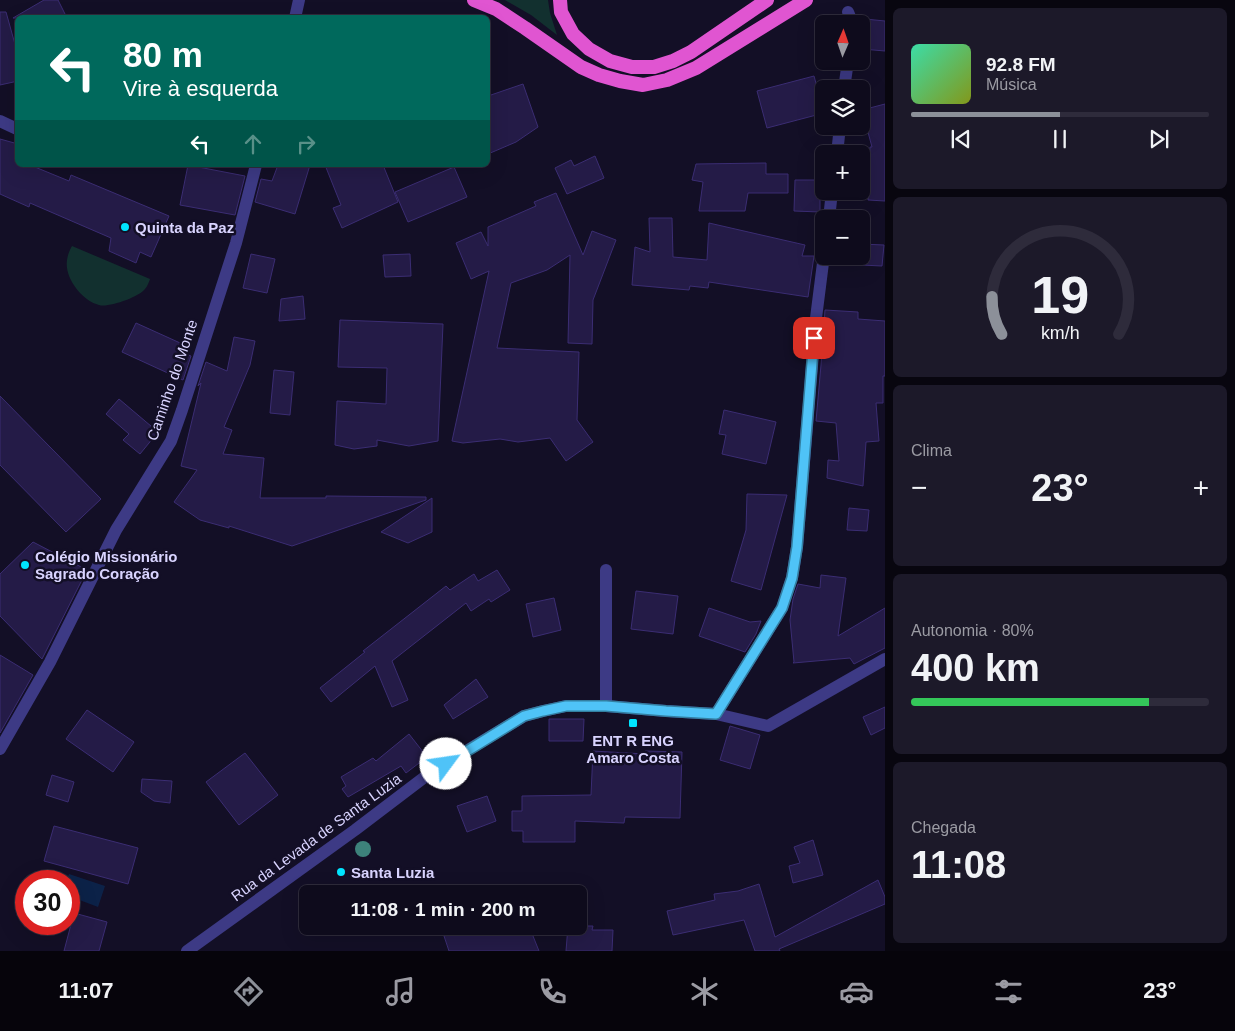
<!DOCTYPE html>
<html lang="pt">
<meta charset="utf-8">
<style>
:root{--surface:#0e0b1c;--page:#1c1929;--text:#f1f3f6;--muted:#9b9ba3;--line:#2e2b3b;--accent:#8c9099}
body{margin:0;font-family:Helvetica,sans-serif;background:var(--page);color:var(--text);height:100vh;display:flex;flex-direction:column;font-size:19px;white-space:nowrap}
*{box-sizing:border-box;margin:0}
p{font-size:16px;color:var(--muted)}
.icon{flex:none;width:28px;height:28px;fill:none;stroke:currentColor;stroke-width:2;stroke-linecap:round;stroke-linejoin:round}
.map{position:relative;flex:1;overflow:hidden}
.details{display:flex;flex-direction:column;gap:8px;padding:8px;background:#08060f;width:350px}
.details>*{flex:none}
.guide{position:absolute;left:15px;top:15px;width:475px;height:152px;border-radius:8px;box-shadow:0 5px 20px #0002,0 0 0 1px var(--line);background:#00695c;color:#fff;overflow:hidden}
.needle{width:32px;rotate:2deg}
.fabs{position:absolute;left:815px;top:15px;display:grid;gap:10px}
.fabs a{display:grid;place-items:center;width:55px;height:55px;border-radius:8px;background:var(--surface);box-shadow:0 5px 20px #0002,0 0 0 1px var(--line);font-size:25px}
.speed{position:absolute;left:15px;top:870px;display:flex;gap:10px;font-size:25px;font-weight:700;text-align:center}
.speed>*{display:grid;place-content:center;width:65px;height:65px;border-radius:50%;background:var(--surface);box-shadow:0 5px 20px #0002,0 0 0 1px var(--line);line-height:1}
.speed .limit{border:8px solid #d22;background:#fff;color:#111}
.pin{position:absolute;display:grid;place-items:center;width:42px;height:42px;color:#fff;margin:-21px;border-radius:10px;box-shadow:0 2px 8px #0006}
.me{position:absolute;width:55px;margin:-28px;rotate:59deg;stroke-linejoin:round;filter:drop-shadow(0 0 4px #0008)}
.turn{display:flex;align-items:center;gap:18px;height:105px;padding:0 25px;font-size:22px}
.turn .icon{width:65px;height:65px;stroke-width:2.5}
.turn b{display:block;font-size:35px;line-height:42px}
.lanes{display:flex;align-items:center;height:48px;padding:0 25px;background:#0003;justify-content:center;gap:25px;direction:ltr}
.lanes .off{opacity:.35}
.big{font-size:38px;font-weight:700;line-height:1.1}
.details .tile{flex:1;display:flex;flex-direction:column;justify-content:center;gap:8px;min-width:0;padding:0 18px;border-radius:8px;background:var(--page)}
.details .dial{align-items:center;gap:0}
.dial svg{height:130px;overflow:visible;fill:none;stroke:var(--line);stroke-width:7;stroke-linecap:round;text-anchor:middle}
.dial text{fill:var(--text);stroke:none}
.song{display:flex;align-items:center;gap:15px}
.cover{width:60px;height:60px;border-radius:8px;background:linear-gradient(135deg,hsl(160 70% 55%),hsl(70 70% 35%))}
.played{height:5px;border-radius:2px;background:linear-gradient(90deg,var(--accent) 50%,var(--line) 50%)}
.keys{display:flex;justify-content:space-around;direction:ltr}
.heat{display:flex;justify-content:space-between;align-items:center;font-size:28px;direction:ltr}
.charge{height:8px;border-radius:4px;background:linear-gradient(90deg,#34c759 80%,var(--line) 0)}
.trip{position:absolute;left:299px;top:885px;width:288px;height:50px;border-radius:8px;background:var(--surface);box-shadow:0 5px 20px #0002,0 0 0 1px var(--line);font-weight:700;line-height:50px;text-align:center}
.tab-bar{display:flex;height:80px;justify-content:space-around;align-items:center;background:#06040b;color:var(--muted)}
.tab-bar .icon{width:35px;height:35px}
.tab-bar .current{color:var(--accent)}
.tab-bar b{font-size:22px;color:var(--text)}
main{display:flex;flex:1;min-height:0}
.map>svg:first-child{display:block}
.green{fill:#12302f}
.water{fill:#0c2248}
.building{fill:#241b47;stroke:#3b2d73}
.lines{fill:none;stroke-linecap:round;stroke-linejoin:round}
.minor{stroke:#3d3a85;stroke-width:12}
.trunk{stroke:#e055d1;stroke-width:14}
.tree{fill:#3d827b}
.route-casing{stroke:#337fa1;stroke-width:12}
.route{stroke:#4fc3f7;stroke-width:9}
.poi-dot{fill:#00e5ff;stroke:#130f26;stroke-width:2}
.labels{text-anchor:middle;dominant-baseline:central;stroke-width:5;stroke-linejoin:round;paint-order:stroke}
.poi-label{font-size:15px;font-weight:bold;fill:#d9d4ff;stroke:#130f26;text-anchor:start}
.street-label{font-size:15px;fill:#d9d4ff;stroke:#130f26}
</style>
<main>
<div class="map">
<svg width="885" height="951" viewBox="0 0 885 951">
<rect width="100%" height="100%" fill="#130f26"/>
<!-- green -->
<g class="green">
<polygon points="505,0 548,0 550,13 557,35 531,15"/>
<path d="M72 246 150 279C149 282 147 287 145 289 139 297 108 308 99 305 84 301 69 283 67 268 66 260 68 253 72 246Z"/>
</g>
<!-- water -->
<polygon class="water" points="69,874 105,886 98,907 69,896 69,881 66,881"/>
<!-- building -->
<g class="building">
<polygon points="44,0 58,0 67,18 13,18"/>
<polygon points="0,12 6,12 18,55 18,81 0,85"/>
<polygon points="865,19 885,21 885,51 862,49"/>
<polygon points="814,76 824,113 767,128 757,91"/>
<polygon points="523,84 538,127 516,142 488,154 488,96"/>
<polygon points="885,104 885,201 868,200 870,147 872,147 862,110"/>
<polygon points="0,139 18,144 18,165 30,165 69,181 71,175 169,216 151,257 140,252 136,263 109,251 111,238 30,203 29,207 0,194"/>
<polygon points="595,156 604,178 567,194 555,168 571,160 574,166"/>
<polygon points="766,163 766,174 788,174 788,193 748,193 745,211 699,211 703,182 692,180 696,164"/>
<polygon points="188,165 245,176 235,215 180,205"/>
<polygon points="278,165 310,165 295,214 255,202 261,179 272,181"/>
<polygon points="325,165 383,165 398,202 342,228 333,208 341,205"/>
<polygon points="454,167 467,197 408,222 395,192"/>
<polygon points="795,180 820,180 820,212 794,211"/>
<polygon points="556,193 583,255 592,231 616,240 593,300 592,344 568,343 570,255 547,270 511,283 497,348 579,352 577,420 593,442 566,461 550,438 518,442 500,439 463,443 452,441 489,271 471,279 456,243 481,232 488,246 488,227 536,206 534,202"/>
<polygon points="649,218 672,218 673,257 707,260 709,223 805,245 802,256 814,256 808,297 709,282 708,288 690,286 689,290 632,285 635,247 650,252"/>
<polygon points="861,244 884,245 882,266 861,265"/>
<polygon points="251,254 275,259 267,293 243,288"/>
<polygon points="410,254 411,276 385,277 383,255"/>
<polygon points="303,296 305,319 279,321 281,299"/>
<polygon points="825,310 858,312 858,319 885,321 885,376 883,376 883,403 876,403 879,441 866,442 863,486 827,478 828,460 839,461 836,423 816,421 821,365"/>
<polygon points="340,320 443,324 438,441 409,446 377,440 377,446 354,449 335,445 337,401 386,404 387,368 338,367"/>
<polygon points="136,323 189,347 186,354 191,356 183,380 122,352"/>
<polygon points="234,337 255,341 250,365 224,427 232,430 223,454 264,458 260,498 326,498 326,496 426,497 426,500 292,546 229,526 229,528 200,520 174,502 197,470 181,466 201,383 198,386 206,362 227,371"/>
<polygon points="274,370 294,372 290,415 270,413"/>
<polygon points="0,396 101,499 66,532 0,465"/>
<polygon points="119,399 158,432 140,454 123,440 129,434 106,414"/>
<polygon points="724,410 776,422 766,464 722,454 726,435 719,434"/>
<polygon points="747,494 787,495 761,590 731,581 746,530"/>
<polygon points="432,498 432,532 408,543 381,532"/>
<polygon points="849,508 869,510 867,531 847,530"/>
<polygon points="33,542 87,570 42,659 0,616 0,574"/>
<polygon points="497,570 510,590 491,602 489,599 471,611 466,603 392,661 408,700 392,707 375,666 331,702 320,688 365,652 363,651 446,586 450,590 474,574 478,581"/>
<polygon points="821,575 846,578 838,636 885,608 885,648 854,664 850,658 793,663 794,662 790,620 793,599 798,584 820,588"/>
<polygon points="636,591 678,596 673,634 631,629"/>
<polygon points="554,598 561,630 533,637 526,604"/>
<polygon points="709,608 750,622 761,621 756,634 745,652 699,636"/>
<polygon points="0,655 33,675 0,733"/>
<polygon points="476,679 488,697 453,719 444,705"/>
<polygon points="885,707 885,728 871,735 863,717"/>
<polygon points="87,710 134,742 113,772 66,739"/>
<polygon points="549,719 584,719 583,741 549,741"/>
<polygon points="730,726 760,735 750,769 720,760"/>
<polygon points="409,734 427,757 406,773 401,766 348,797 342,789 346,786 341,777 373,758 376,761"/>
<polygon points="593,751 645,754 645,751 682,752 680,818 625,817 624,823 575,821 575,842 523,842 523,831 512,831 512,811 522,811 522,796 591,795"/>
<polygon points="245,753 278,795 239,825 206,782"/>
<polygon points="52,775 74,782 68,802 46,795"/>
<polygon points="142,779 172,781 170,803 154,801 141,792"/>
<polygon points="487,796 496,821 467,832 457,806"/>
<polygon points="54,826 138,848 128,884 44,861"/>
<polygon points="813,840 823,875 793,883 789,866 800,863 794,847"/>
<polygon points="878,880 885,897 885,904 779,949 780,951 755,951 744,920 673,935 667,911 715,900 714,894 738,891 759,884 775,937"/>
<polygon points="74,913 107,922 99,951 64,951"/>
<polygon points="478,926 529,926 539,951 449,951 444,936"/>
<polygon points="568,926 593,926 592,930 613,930 612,951 566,951"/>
</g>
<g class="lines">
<!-- minor -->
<g class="minor">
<polyline points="848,12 853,24"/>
<polyline points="295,18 299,0"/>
<polyline points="844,89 848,61"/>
<polyline points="0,121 17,129"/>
<polyline points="837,154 840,126"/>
<polyline points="829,219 832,191"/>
<polyline points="606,706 606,570"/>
<polyline points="716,714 782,608 792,578 797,547 816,318 824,255"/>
<polyline points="0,749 50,662 116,530 171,441 182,410 236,243 256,165"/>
<polyline points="187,951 355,830 430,773 524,716 543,711 566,706 606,706 666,711 716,714 768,726 885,659"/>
</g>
<!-- trunk -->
<g class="trunk">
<polyline points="474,0 496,9 525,28 581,67 599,75 620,81 643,85 667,80 696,68 806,0"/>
<polyline points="560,0 561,12 573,34 589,49 610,61 632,67 654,67 673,61 691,52 767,0"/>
</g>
</g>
<!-- trees -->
<circle class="tree" cx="363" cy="849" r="8"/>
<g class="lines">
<!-- route casing -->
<g class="route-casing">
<polyline id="route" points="446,764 524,716 543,711 566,706 606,706 666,711 716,714 782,608 792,578 797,547 814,338"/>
</g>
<!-- route -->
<use href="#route" class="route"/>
</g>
<!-- markers -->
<g class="poi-dot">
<circle cx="125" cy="227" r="5"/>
<circle cx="25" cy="565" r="5"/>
<rect x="628" y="718" width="10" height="10" rx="2.5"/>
<circle cx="341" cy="872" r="5"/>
</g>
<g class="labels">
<!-- poi labels -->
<g class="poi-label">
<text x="135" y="227">Quinta da Paz</text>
<text x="35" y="556">Colégio Missionário<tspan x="35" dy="17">Sagrado Coração</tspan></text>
<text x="633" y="740" text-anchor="middle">ENT R ENG<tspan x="633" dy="17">Amaro Costa</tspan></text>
<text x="351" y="872">Santa Luzia</text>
</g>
<!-- street labels -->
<g class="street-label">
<text transform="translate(172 380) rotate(-71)">Caminho do Monte</text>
<text transform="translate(316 837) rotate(-36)">Rua da Levada de Santa Luzia</text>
</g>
</g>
</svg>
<div class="fabs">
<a><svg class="needle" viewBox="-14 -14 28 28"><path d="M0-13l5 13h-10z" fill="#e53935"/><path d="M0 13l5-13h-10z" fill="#9b9ba3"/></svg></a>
<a><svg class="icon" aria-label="layers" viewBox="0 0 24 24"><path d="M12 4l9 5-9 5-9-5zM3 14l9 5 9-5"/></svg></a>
<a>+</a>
<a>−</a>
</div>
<div class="speed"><div class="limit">30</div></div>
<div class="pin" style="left:814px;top:338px;background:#d93025"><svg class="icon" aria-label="arrive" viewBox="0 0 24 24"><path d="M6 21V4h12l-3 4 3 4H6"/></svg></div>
<svg class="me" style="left:446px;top:764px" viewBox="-20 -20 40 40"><circle r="19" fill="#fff"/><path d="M0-13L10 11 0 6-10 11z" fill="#4fc3f7"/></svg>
<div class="trip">11:08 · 1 min · 200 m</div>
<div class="guide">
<div class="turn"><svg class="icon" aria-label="left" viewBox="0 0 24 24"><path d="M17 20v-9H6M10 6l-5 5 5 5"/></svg><div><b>80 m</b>Vire à esquerda</div></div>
<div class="lanes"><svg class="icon" aria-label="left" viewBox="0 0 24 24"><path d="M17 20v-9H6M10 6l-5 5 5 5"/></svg><svg class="icon off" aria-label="ahead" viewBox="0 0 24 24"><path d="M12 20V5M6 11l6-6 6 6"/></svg><svg class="icon off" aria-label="right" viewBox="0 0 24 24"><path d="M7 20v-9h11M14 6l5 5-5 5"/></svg></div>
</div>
</div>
<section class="details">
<div class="tile">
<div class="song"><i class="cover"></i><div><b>92.8 FM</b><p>Música</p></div></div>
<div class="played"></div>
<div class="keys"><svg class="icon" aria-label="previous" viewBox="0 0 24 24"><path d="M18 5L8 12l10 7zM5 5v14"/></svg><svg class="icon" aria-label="pause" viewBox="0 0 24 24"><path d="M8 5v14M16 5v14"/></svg><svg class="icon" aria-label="next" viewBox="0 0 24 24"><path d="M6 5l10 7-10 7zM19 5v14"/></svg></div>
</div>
<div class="tile dial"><svg viewBox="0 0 100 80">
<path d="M14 69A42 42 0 1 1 86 69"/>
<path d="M14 69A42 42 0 0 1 8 46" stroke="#8c9099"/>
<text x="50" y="56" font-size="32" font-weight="700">19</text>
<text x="50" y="72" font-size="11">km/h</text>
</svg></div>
<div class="tile"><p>Clima</p>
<div class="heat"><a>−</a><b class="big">23°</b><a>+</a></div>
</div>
<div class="tile"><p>Autonomia · 80%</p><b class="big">400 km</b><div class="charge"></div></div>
<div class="tile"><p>Chegada</p><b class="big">11:08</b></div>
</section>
</main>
<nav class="tab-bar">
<b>11:07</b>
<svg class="icon current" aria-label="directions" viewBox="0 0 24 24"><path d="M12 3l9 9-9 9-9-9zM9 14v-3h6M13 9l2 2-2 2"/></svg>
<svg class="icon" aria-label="music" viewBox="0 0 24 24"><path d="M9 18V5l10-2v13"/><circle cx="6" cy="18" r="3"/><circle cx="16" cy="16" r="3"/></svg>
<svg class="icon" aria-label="phone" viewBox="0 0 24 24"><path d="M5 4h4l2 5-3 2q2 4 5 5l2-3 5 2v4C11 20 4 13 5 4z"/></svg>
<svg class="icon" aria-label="climate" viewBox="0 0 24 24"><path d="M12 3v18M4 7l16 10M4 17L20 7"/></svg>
<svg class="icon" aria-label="car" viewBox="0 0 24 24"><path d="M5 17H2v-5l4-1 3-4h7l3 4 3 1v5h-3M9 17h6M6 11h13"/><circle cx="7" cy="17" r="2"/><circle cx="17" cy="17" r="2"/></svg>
<svg class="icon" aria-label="filters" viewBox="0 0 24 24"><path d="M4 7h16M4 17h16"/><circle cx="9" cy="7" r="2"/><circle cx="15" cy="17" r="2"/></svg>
<b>23°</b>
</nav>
